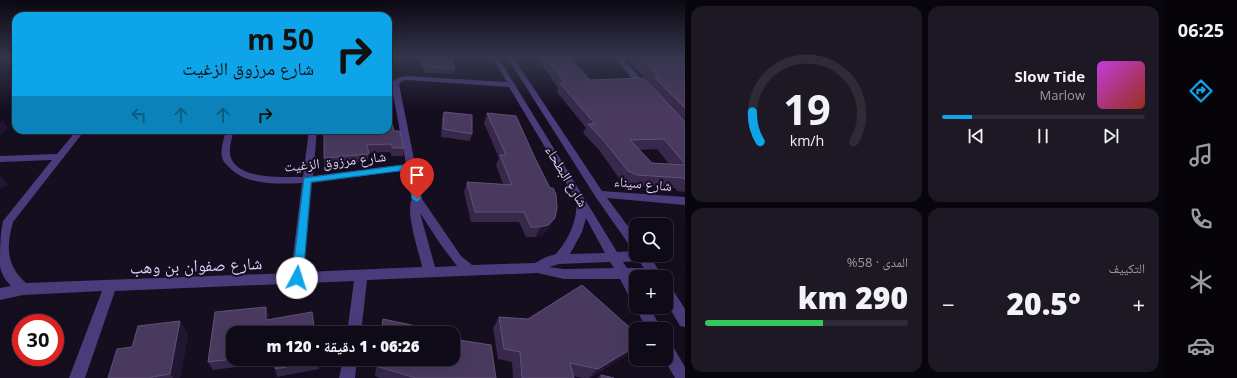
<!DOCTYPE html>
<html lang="ar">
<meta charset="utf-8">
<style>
:root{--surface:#0f0a17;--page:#1d1824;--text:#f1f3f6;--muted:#9b9aa1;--line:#2f2b36;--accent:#0ea4e9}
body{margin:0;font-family:"Open Sans","Noto Naskh Arabic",sans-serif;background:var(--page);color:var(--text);direction:rtl;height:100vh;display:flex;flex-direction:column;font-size:15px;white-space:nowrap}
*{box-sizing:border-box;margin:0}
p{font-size:13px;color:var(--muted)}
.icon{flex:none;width:22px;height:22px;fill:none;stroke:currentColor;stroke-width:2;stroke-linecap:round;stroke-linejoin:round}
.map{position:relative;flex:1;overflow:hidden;direction:ltr}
.drawer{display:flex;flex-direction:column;gap:6px;padding:6px;background:#08060d;width:480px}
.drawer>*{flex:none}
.guide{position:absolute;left:12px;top:12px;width:380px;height:122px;border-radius:12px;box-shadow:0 4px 16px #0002,0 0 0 1px var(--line);direction:rtl;background:#0ea4e9;color:#111;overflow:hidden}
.tools{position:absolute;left:629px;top:218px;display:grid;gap:8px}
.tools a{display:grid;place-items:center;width:44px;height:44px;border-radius:8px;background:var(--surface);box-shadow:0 4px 16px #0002,0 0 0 1px var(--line);font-size:20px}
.speed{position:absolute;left:12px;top:314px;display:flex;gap:8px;font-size:20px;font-weight:700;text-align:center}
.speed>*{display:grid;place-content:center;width:52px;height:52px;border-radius:50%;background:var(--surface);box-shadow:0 4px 16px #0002,0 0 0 1px var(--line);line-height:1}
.speed .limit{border:6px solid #d22;background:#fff;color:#111}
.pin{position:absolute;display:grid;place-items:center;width:34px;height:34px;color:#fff;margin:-41px -17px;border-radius:50% 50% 50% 0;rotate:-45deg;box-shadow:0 0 4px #0007}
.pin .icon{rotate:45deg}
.me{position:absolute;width:44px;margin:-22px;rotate:5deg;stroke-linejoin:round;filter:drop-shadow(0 0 3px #0008)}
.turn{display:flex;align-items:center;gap:14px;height:84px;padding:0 12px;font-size:18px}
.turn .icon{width:52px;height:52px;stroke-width:2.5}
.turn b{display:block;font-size:28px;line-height:34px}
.lanes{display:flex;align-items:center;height:38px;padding:0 12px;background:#0003;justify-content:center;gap:20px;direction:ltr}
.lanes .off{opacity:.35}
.big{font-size:30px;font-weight:800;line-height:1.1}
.drawer .tile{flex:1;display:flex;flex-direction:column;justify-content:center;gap:6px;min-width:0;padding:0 14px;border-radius:12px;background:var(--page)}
.drawer .dial{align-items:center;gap:0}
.dial svg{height:104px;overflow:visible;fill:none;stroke:var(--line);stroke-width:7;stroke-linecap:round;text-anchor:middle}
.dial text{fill:var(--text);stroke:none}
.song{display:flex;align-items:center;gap:12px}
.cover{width:48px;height:48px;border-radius:6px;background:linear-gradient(135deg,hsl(290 70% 55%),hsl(10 70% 35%))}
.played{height:4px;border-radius:2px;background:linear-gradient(90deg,var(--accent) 15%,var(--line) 15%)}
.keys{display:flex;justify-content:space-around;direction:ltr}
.heat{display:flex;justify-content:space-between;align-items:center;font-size:22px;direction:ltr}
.charge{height:6px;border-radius:3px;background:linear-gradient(90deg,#34c759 58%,var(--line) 0)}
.drawer .tiles{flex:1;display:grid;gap:6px;grid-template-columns:repeat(2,1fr)}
.trip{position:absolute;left:226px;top:326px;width:234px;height:40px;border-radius:12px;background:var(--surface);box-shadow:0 4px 16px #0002,0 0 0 1px var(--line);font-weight:800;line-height:40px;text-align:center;direction:rtl}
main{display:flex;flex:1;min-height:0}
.menu{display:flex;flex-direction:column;width:72px;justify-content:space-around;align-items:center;background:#060409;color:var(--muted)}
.menu .icon{width:28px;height:28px}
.menu .selected{color:var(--accent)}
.menu b{font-size:18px;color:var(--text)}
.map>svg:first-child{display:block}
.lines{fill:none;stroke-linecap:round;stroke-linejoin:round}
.minor{fill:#4c3b7b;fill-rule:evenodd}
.wall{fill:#37284c;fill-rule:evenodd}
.shaded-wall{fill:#211632}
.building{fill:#49395f;stroke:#605178}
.route{fill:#0ea4e9;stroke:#096b97}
.labels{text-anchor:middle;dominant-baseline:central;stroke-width:4;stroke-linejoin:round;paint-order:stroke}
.street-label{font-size:14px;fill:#decefc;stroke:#140e1f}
.near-street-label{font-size:17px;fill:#decefc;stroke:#140e1f}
</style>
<main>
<nav class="menu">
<b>06:25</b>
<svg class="icon selected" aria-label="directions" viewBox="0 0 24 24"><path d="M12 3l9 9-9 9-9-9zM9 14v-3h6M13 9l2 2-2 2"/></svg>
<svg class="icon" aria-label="music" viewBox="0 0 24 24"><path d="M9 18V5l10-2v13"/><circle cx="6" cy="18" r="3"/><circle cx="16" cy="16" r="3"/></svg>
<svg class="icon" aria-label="phone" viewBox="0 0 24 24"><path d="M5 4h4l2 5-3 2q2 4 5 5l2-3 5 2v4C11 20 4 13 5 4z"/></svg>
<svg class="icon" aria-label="climate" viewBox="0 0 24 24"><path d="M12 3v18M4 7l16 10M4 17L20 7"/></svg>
<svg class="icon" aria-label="car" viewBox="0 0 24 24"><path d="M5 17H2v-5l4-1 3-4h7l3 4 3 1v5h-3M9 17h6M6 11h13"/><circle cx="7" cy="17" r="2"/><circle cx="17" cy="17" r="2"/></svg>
</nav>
<section class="drawer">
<div class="tiles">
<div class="tile">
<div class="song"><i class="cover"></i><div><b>Slow Tide</b><p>Marlow</p></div></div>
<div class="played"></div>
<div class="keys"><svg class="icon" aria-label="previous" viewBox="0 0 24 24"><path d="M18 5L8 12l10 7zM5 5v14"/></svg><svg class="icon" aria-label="pause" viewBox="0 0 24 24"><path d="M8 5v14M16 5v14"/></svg><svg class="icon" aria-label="next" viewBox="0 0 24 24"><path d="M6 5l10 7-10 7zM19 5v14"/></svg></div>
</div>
<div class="tile dial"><svg viewBox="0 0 100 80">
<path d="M14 69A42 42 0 1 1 86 69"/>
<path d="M14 69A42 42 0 0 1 8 46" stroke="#0ea4e9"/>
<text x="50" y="56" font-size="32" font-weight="700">19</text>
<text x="50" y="72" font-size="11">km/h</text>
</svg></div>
<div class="tile"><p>التكييف</p>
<div class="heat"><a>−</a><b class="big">20.5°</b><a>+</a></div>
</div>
<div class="tile"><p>المدى · 58%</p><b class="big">290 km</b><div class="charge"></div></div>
</div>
</section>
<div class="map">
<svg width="685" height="378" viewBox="0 0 685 378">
<rect width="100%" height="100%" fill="#140e1f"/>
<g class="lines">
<!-- minor -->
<g class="minor">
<path d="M492 57H498L617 252 636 251V255H649L663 277H636V278H633L636 284V302L631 300 620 279H564L537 273 367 280 361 333H347L354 281 115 291 85 378H69L102 291 23 295 0 300V288L11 286C6 281 1 274 0 266 0 253 0 234 3 221L52 160 0 162V156L57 154 77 130H85L13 222C6 247 6 265 26 283L291 273 302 183C279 184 246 186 229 167 226 164 223 162 222 157 220 148 224 139 226 130H234C232 138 228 150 231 158 239 180 285 177 303 177L309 130H317L313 176 406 164 391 83C396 78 400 77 407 76L507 82ZM407 80 509 87 577 201C576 223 570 237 556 254L546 257 535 263 472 265 461 256 422 199 399 84 402 81ZM407 170 412 199C405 213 419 251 422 267L304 272 312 183ZM420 213 441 245 457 266 435 267ZM586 218 605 253 570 254 582 232ZM639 261 644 268H627L623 262ZM610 262 614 268 564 269 549 267 559 264Z"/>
<polygon points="507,57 513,57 602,191 685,197 685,205 607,198 636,237 636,251 632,249 595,196"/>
<polygon points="614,57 621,57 648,86 648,90 642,90"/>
<polygon points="666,285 671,287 685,309 685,327 680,326 666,302"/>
<polygon points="636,306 636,307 649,307 662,329 647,329 635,307"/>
<polygon points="666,341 671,343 685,367 685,378 675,378 664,359 666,359"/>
<polygon points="343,359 357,359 355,378 339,378"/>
</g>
</g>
<!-- wall -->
<g class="wall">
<polygon points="417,57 451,57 455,68 454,74 425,73"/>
<path d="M541 57H545L590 80 651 85V84L625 57H685V192L677 191 675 188 630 185 621 181 599 150 583 133 586 128 557 92 558 88 540 62ZM657 149 669 164 652 163 640 150Z"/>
<polygon points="444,112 472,134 470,141 441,137 442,119"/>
<polygon points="389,113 394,131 404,148 403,156 392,156 390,152 368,153 368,161 324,166 324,158"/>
<polygon points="487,113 555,218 549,228 542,235 535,237 526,237 519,222 471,222 464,192 467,182 503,184 496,165 499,158 484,123"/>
<polygon points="266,307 269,316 233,359 318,359 319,369 277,377 275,369 275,362 213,370 208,362"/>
<polygon points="499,317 636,333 636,349 633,351 589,378 582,378 573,376 574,378 513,378 512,362 498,359 493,328"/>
<polygon points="188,334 180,378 108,378"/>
<polygon points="377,359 496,378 380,378 375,376"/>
<polygon points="601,375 614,378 597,378"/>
</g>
<!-- shaded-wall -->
<g class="shaded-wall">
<polygon points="390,76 390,83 388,87 388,81"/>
<polygon points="3,120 8,128 0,136 0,123"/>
<polygon points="0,175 8,185 0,189"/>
<polygon points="555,218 549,228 542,235 535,237 540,227"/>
<polygon points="266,307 269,316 268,328 266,320"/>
<polygon points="180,321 188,334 180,378 173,378 170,374"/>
<polygon points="636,346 636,349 633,351 588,378 598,369"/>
</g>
<!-- building -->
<g class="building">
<polygon points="421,57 451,57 455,68 426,67"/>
<polygon points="545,57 569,57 590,80 644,78 685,122 685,164 664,139 630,140 652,163 685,165 685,180 683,178 637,175 628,171 604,141 588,124 595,124 560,83 565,83"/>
<polygon points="638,57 685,57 685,108 655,78 659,77"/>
<polygon points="388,76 390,76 388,81"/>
<polygon points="388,96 389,113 394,131 400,131 404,148 393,148 391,144 367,145 369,154 324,158 324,130 388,130"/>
<polygon points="444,112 472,115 472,134 443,129"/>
<polygon points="487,113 516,116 534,156 550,188 553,188 556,194 557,208 555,218 548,225 540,227 531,227 524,212 475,212 467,182 512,185 500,155 506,155"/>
<polygon points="582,285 636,333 636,346 598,369 570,363 574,378 522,378 520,352 504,349 499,317 528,319"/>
<polygon points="266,307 266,320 312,312 315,333 233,333 233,359 208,362 215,312"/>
<polygon points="383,319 430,329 429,333 381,333"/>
<polygon points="180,321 170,374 152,377 152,378 108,378 117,349 132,347 138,326"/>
<polygon points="453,339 491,345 496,378 416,378 376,366 377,359 453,359"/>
<polygon points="275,359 318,359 319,361 275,369"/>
<polygon points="601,375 614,378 602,378"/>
</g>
<!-- sky -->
<linearGradient id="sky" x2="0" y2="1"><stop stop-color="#0b0811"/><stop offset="0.52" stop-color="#34364d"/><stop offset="1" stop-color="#34364d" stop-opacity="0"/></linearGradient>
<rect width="685" height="110" fill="url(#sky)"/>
<!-- route -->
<polygon class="route" points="411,164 415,166 421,199 417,202 412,199 407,170 311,182 303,278 301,281 297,282 293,281 292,278 304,178"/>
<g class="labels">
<!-- street labels -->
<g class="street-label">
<text transform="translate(335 161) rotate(-6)">شارع مرزوق الزغيت</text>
<text transform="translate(567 176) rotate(59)">شارع البطحاء</text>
<text transform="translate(643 183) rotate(5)">شارع سيناء</text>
</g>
<!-- near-street labels -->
<g class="near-street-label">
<text transform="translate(196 265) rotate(-2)">شارع صفوان بن وهب</text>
</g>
</g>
</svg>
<div class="tools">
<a><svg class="icon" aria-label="search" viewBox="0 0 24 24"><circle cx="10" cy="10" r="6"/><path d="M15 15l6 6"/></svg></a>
<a>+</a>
<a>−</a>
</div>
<div class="speed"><div class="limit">30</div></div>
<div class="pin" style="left:417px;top:199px;background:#d93025"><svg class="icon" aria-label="arrive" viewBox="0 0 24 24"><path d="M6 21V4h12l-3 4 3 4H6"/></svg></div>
<svg class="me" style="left:297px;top:278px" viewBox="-20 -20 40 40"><circle r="19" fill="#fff"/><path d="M0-13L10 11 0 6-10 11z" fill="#0ea4e9"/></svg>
<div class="trip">06:26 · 1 دقيقة · 120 m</div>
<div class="guide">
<div class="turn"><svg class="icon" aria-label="right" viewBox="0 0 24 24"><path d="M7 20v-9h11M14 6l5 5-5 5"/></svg><div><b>50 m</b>شارع مرزوق الزغيت</div></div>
<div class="lanes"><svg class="icon off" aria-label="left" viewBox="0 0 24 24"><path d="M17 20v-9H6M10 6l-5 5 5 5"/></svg><svg class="icon off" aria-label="ahead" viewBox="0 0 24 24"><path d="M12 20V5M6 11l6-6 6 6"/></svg><svg class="icon off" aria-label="ahead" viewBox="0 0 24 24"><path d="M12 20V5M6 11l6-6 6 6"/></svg><svg class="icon" aria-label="right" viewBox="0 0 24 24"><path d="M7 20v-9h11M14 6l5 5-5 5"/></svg></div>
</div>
</div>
</main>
